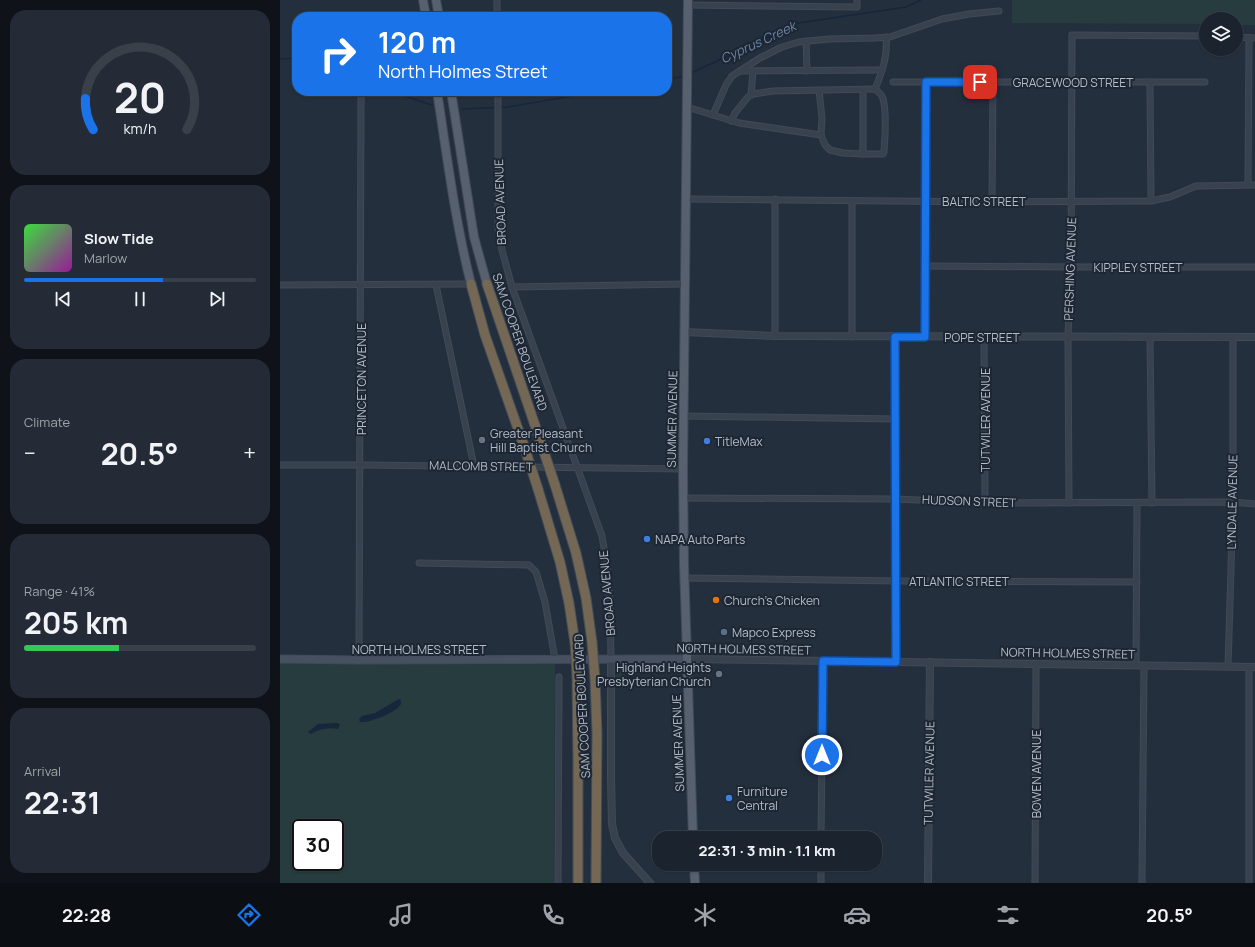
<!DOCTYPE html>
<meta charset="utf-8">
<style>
:root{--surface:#1b232e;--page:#242b36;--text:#f1f3f6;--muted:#a0a4aa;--line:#39404a;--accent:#1a73e8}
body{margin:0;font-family:Manrope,sans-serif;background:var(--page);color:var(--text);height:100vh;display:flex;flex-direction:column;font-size:15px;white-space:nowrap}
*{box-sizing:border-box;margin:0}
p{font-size:13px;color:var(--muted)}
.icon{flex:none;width:22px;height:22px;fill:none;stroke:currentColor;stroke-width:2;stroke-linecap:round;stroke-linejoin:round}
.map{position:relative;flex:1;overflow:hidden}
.side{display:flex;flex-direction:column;gap:10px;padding:10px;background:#0f1319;width:280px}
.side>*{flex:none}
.guide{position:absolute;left:12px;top:12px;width:380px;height:84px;border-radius:16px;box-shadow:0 1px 3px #0004,0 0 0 1px var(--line);background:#1a73e8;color:#fff;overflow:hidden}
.fabs{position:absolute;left:919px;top:12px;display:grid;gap:8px}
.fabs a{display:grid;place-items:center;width:44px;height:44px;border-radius:50%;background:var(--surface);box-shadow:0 1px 3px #0004,0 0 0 1px var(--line);font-size:20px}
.speed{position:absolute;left:12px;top:819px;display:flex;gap:8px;font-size:20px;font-weight:700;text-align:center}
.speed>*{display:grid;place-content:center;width:52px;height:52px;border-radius:50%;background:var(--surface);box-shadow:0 1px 3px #0004,0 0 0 1px var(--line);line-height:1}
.speed .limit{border:2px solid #111;border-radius:6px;background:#fff;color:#111}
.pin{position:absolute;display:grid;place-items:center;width:34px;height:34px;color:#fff;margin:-17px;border-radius:8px;box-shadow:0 2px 6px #0006}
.me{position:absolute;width:44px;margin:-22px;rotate:0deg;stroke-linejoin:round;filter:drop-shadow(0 0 3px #0008)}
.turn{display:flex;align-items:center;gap:14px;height:84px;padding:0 20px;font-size:18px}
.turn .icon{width:52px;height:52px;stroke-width:2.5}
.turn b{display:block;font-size:28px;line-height:34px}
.big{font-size:30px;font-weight:700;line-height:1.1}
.side .tile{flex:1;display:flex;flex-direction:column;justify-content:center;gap:6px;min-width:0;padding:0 14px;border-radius:16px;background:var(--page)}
.side .dial{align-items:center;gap:0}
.dial svg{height:104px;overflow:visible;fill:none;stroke:var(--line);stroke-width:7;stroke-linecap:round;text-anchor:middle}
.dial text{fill:var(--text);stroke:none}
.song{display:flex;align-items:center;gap:12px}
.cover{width:48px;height:48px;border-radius:6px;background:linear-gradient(135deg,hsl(120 70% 55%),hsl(300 70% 35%))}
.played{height:4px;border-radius:2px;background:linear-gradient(90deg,var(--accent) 60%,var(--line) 60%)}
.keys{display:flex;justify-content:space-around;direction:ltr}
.heat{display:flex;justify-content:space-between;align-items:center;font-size:22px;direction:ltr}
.charge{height:6px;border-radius:3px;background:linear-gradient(90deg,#34c759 41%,var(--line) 0)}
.trip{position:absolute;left:372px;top:831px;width:230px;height:40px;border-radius:16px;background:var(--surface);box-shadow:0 1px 3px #0004,0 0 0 1px var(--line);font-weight:700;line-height:40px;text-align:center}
.menu{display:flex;height:64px;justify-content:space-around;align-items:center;background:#0b0e12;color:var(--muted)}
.menu .icon{width:28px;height:28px}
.menu .selected{color:var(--accent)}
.menu b{font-size:18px;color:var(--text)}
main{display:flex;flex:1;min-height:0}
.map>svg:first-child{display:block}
.green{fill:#263c3f;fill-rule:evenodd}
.water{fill:#17263c}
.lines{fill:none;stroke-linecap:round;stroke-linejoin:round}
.stream{stroke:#17263c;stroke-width:1.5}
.minor-casing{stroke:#414a57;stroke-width:7}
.tertiary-casing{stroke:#414a57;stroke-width:8}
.secondary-casing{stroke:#414a57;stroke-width:9}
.primary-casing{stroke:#414a57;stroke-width:10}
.motorway-casing{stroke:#434c59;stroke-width:11}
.minor{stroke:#38414e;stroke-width:5}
.tertiary{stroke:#38414e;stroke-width:6}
.secondary{stroke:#465061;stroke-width:7}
.primary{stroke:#56606e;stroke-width:8}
.motorway{stroke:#746855;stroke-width:9}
.motorway-bridge-casing{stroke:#434c59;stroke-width:11;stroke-linecap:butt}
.motorway-bridge{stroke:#746855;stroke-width:9}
.route-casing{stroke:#114b97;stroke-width:10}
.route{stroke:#1a73e8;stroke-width:7}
.worship-dot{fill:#6b7280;stroke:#1d2633;stroke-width:1.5}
.shop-dot{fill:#3f7fe0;stroke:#1d2633;stroke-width:1.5}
.food-dot{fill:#e8710a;stroke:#1d2633;stroke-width:1.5}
.service-dot{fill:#5c6f8a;stroke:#1d2633;stroke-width:1.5}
.labels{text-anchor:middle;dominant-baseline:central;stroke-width:4;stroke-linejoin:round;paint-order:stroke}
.street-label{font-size:12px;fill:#b4bcc9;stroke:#1d2633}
.poi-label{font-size:12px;fill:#b4bcc9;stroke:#1d2633;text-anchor:start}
.water-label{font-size:13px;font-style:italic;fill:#6d86a8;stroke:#1d2633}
</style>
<main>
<section class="side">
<div class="tile dial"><svg viewBox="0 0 100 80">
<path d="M14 69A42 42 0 1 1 86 69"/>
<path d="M14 69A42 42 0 0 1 8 45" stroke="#1a73e8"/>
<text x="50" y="56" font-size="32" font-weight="700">20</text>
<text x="50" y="72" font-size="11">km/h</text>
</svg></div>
<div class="tile">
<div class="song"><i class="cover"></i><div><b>Slow Tide</b><p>Marlow</p></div></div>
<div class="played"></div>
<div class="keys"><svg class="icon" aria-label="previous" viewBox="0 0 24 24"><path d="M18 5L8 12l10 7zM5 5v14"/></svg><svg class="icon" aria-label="pause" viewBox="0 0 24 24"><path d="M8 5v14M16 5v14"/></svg><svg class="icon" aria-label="next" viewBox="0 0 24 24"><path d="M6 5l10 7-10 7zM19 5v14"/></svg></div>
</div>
<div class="tile"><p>Climate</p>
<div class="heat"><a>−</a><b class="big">20.5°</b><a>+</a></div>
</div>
<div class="tile"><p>Range · 41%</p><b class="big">205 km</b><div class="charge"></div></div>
<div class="tile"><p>Arrival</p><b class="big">22:31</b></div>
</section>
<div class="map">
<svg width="975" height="883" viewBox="0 0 975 883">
<rect width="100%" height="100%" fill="#242f3e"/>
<!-- green -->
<g class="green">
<polygon points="732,0 975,0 975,25 956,25 956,19 926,19 926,24 732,23"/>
<path d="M0 662 275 664 274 883H0ZM21 828H55V862H21Z"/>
<polygon points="364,666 383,667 383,671 364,671"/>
<polygon points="348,667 348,670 344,671 345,679 348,680 348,682 345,684 336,684 337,670 339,668"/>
</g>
<!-- water -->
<g class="water">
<path d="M119 699 121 701V704C116 713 89 723 80 722L79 719 82 716 95 713Z"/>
<path d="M58 723 60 725 58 729C48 727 39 729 31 734L28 732 38 724Z"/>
</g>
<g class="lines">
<!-- stream -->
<g class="stream">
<polyline points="0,59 17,58"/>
<polyline points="411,73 519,23 626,7 641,0"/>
<polyline points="387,80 403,76"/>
<polyline points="110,91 152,105"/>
<polyline points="182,109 228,107 322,91"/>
</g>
<!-- minor casing -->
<g class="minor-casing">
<g id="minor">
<polyline points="217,0 217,17"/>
<polyline points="408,5 577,7 577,0"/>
<polyline points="956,37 975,38"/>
<polyline points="526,41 527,71"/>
<polyline points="460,71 602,70"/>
<polyline points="613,82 925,82"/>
<polyline points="870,82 871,201"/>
<path d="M595 89C602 72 608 56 606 37"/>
<polyline points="539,90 542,118 541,135 545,145 550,150 563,153 583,154 583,90"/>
<polyline points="218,91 218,228 222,250 232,287 322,536 327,566 330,604 331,659"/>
<polyline points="471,95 473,71"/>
<polyline points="407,107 459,123 541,135"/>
<polyline points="433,115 446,85 452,76 480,58 502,47 519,42 549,39 595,38 610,37 662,19 689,14 719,11"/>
<polyline points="451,121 455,113 468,97 473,94 493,91 595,89"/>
<path d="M583 154H603L604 152C605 140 607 106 602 96 600 93 597 91 595 89"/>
<polyline points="968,185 969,38"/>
<polyline points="406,199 712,202 871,201 890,197 916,186 975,185"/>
<polyline points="495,199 495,336"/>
<polyline points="712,202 713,82"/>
<polyline points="645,266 791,267 975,267"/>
<polyline points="0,285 191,284"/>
<polyline points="156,285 194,466"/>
<polyline points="232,287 405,284"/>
<polyline points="572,337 572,201"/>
<polyline points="615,337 616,662"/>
<polyline points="645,337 646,82"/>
<polyline points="704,337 705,503"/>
<polyline points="870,337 872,503"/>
<polyline points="404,416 615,419"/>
<polyline points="0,465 81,465 403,469"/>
<polyline points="403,498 616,499 705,503 953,502 975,504"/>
<polyline points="789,503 788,337 791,267 792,35 926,36"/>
<polyline points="139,563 249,565 256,572 265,602 275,659"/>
<polyline points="405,578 616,581 857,582"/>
<polyline points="79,660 81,98"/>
<polyline points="856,665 857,503"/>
<polyline points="948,667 953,502 953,337"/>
<polyline points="969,667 969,883"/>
<polyline points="541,838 543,661"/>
<polyline points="278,883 279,677"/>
<polyline points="541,883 541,864"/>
<polyline points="755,883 756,664"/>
<polyline points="862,883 864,666"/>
</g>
</g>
<!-- tertiary casing -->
<g class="tertiary-casing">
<g id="tertiary">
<polyline points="404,332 495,336 975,337"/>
<polyline points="331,659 331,778 332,824 335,838 343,853 370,883"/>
<polyline points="407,659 975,667"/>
<polyline points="648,883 650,662"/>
</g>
</g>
<!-- secondary casing -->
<g class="secondary-casing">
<polyline id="secondary" points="0,659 79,660 407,659"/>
</g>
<!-- primary casing -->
<g class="primary-casing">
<g id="primary">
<polyline points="143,0 146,17"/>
<polyline points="156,0 159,17"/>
<polyline points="408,0 403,469 404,565 413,838"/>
<path d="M157 91C167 156 175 221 191 284"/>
<polyline points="171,91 194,237 207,284"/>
<polyline points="414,864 415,883"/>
</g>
</g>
<!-- motorway casing -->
<g class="motorway-casing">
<g id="motorway">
<polyline points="191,284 205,335 244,446"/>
<polyline points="207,284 262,446"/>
<polyline points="275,485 296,553 306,598 312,642"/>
<polyline points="258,489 280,562 289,603 295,643"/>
<polyline points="297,676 298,764 298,883"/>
<polyline points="315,679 317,733 316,883"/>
</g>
</g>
<!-- minor -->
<use href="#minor" class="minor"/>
<!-- tertiary -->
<use href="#tertiary" class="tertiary"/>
<!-- secondary -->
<use href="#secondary" class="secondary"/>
<!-- primary -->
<use href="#primary" class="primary"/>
<!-- motorway -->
<use href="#motorway" class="motorway"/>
<!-- motorway-bridge casing -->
<g class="motorway-bridge-casing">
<g id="motorway-bridge">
<polyline points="244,446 258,489"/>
<polyline points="262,446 275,485"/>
<polyline points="312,642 315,679"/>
<polyline points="295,643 297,676"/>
</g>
</g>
<!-- motorway-bridge -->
<use href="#motorway-bridge" class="motorway-bridge"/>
</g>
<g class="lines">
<!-- route casing -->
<g class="route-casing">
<polyline id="route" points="542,755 543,661 616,662 615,337 645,337 646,82 700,82"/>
</g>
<!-- route -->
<use href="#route" class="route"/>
</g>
<!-- markers -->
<g class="worship-dot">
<circle cx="202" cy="440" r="4"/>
<circle cx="439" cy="674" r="4"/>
</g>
<g class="shop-dot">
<circle cx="427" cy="441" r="4"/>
<circle cx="367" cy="539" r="4"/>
<circle cx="449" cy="798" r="4"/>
</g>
<circle class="food-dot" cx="436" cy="600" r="4"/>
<circle class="service-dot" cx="444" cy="632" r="4"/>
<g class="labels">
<!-- street labels -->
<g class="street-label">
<text x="793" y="82">GRACEWOOD STREET</text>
<text x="704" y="201">BALTIC STREET</text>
<text transform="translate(220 202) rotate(-92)">BROAD AVENUE</text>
<text x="858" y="267">KIPPLEY STREET</text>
<text transform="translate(790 269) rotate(-88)">PERSHING AVENUE</text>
<text x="702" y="337">POPE STREET</text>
<text transform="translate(240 342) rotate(71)">SAM COOPER BOULEVARD</text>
<text transform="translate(81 379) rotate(-90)">PRINCETON AVENUE</text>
<text transform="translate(392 419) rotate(-89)">SUMMER AVENUE</text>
<text transform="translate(705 420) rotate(-90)">TUTWILER AVENUE</text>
<text transform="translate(201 466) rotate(1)">MALCOMB STREET</text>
<text transform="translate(689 501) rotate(2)">HUDSON STREET</text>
<text transform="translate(952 502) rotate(-89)">LYNDALE AVENUE</text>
<text x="679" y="581">ATLANTIC STREET</text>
<text transform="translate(327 593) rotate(-95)">BROAD AVENUE</text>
<text x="139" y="649">NORTH HOLMES STREET</text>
<text transform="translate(464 649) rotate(1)">NORTH HOLMES STREET</text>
<text transform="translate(788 653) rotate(1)">NORTH HOLMES STREET</text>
<text transform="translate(302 706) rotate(-93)">SAM COOPER BOULEVARD</text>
<text transform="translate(398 743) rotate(-92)">SUMMER AVENUE</text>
<text transform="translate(649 773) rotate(-89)">TUTWILER AVENUE</text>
<text transform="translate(756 774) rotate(-90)">BOWEN AVENUE</text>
</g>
<!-- poi labels -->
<g class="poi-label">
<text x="210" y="433">Greater Pleasant<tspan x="210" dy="14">Hill Baptist Church</tspan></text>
<text x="435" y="441">TitleMax</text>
<text x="375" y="539">NAPA Auto Parts</text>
<text x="444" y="600">Church's Chicken</text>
<text x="452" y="632">Mapco Express</text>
<text x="431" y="667" text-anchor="end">Highland Heights<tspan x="431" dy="14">Presbyterian Church</tspan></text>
<text x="457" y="791">Furniture<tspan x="457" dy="14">Central</tspan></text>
</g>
<!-- water labels -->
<g class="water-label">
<text transform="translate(478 42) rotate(-25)">Cyprus Creek</text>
</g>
</g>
</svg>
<div class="fabs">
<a><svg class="icon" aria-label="layers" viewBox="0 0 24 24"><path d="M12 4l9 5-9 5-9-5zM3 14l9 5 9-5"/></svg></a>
</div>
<div class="speed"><div class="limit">30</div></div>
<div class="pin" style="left:700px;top:82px;background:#d93025"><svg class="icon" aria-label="arrive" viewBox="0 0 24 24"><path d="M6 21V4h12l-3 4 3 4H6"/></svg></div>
<svg class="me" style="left:542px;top:755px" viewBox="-20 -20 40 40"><circle r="17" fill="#1a73e8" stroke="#fff" stroke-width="3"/><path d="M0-11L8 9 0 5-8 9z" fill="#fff"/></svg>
<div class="trip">22:31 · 3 min · 1.1 km</div>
<div class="guide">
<div class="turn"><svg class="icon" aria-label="right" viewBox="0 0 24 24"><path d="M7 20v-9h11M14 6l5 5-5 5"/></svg><div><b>120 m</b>North Holmes Street</div></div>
</div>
</div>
</main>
<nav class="menu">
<b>22:28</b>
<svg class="icon selected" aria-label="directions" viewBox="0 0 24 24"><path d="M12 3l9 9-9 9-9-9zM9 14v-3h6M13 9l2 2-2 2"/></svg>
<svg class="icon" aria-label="music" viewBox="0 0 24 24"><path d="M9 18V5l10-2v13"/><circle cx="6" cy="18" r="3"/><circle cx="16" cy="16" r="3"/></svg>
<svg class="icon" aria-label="phone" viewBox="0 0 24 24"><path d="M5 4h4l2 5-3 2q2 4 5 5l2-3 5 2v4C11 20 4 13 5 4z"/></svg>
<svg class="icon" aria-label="climate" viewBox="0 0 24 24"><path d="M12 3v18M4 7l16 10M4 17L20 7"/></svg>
<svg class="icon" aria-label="car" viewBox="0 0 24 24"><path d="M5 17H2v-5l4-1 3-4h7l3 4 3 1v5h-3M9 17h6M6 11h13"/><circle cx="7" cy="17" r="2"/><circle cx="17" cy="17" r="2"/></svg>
<svg class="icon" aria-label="filters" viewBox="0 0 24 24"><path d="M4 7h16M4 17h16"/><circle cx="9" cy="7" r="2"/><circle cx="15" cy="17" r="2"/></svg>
<b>20.5°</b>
</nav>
